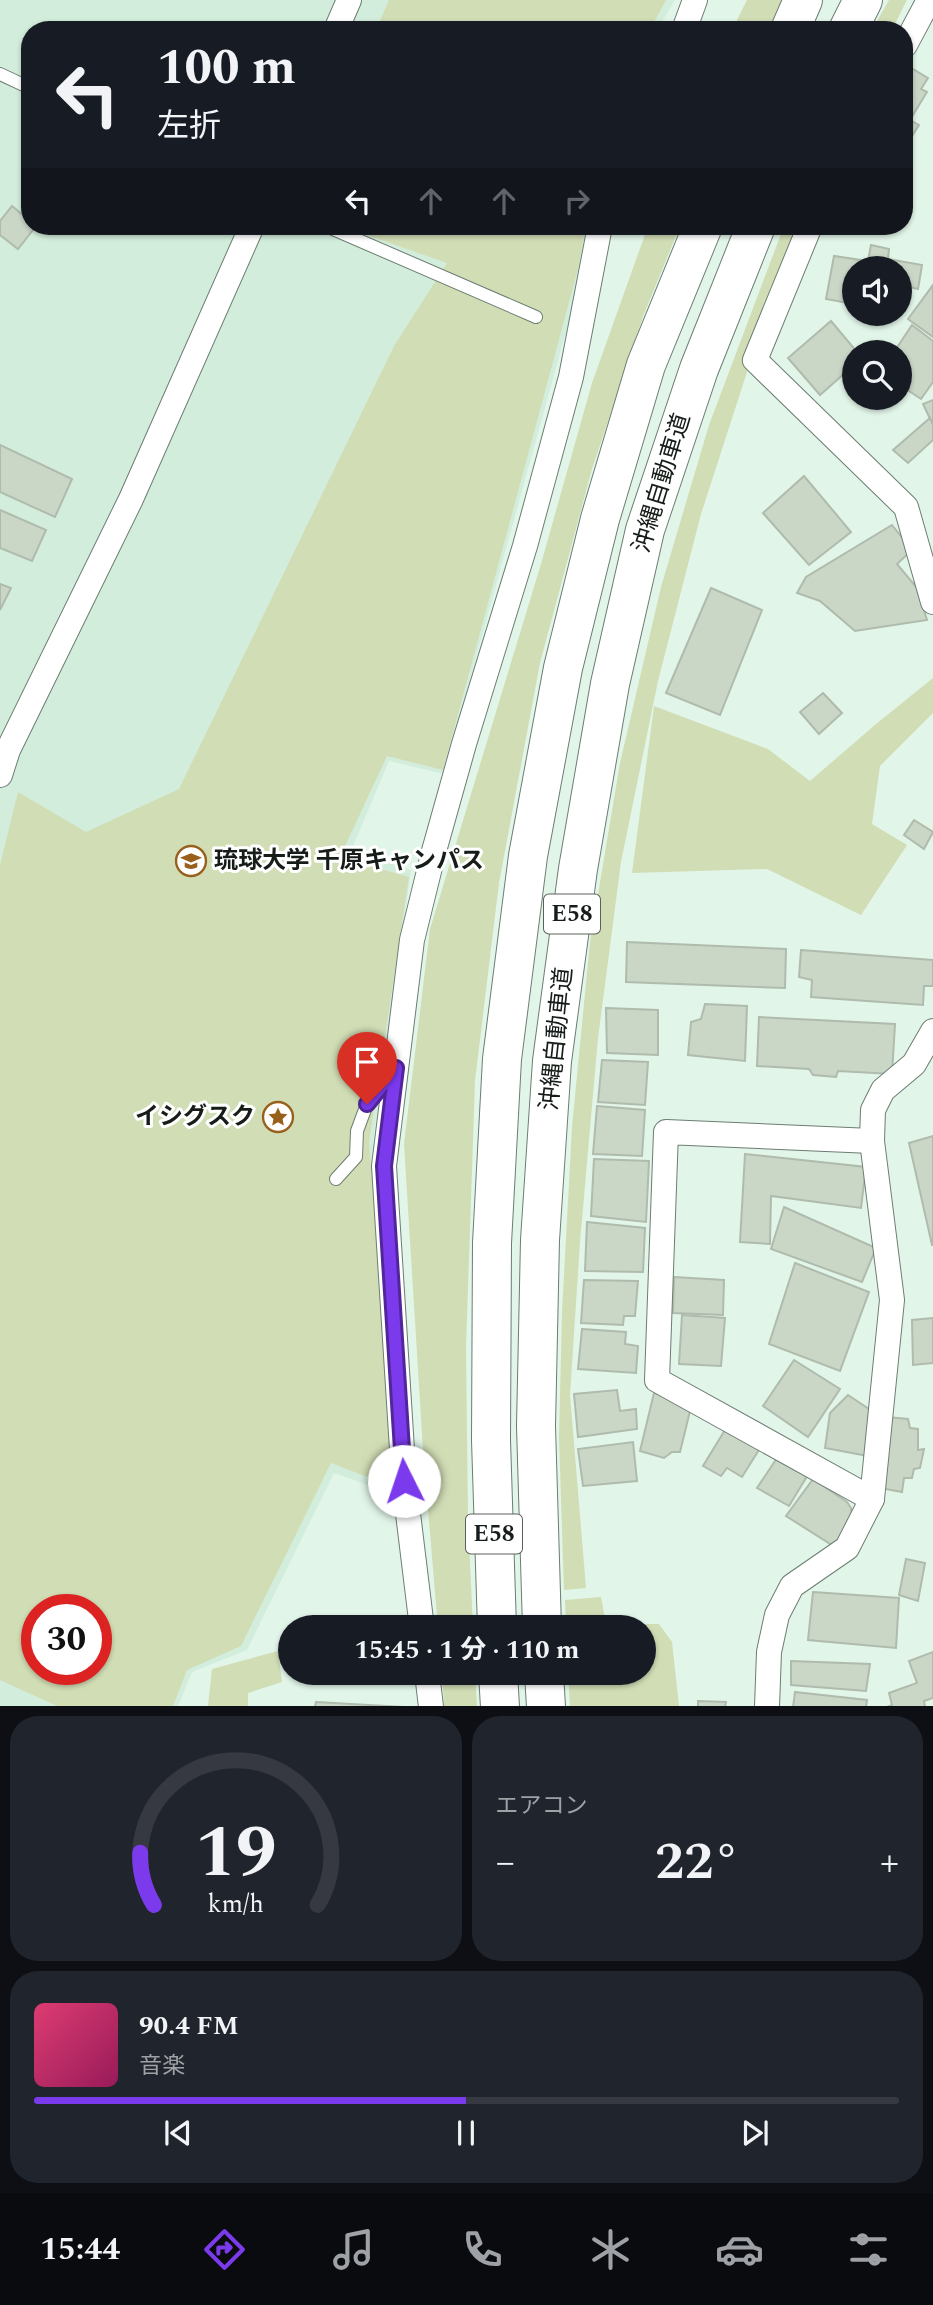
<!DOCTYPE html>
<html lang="ja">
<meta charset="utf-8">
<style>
:root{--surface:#171b24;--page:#20242c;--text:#f1f3f6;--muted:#9ea1a6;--line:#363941;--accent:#7c3aed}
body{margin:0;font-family:Spectral,"Noto Sans JP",serif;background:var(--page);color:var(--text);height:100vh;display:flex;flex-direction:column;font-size:26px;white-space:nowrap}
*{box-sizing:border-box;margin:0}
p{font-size:23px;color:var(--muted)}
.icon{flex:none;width:38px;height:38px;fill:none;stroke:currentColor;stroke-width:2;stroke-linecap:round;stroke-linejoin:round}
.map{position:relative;height:1706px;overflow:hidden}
.panel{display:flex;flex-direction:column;gap:10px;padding:10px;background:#0d0f14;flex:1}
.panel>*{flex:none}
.banner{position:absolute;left:21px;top:21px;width:892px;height:214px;border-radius:28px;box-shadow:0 2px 5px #0004;background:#171b24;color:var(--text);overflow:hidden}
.buttons{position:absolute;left:842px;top:256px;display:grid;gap:14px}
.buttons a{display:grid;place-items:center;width:70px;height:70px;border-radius:50%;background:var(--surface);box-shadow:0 2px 5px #0004;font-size:35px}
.speed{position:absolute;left:21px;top:1594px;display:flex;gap:14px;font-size:35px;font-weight:700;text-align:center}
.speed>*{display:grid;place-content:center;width:91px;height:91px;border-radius:50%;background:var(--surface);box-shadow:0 2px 5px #0004;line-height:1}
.speed .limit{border:10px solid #d22;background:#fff;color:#111}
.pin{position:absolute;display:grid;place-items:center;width:60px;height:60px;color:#fff;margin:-72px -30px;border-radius:50% 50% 50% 0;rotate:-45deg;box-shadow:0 0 7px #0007}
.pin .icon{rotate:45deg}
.me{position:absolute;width:77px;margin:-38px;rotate:356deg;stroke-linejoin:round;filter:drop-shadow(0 0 5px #0008)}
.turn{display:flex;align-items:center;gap:24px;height:147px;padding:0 21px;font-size:32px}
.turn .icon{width:91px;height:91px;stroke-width:2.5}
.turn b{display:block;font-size:49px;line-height:60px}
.lanes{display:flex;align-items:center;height:66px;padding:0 21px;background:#0003;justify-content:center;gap:35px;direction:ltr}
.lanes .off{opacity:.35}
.big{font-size:52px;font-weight:700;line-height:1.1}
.panel .tile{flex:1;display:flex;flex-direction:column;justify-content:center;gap:10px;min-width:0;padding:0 24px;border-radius:28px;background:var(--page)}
.panel .dial{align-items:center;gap:0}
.dial svg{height:182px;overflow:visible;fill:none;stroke:var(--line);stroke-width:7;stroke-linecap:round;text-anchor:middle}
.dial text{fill:var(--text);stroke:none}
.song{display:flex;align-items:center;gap:21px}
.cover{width:84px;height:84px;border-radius:10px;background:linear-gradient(135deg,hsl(340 70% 55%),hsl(330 70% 35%))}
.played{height:7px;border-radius:4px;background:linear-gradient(90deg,var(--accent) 50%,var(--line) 50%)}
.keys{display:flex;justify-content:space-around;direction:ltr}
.heat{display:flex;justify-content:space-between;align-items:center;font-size:38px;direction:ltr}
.panel .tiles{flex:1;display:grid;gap:10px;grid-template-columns:1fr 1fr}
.tile:last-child{grid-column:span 2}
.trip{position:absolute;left:278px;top:1615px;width:378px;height:70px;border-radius:35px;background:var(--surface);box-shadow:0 2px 5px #0004;font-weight:700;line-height:70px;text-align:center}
.menu{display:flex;height:112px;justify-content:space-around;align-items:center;background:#090b0e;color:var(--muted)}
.menu .icon{width:49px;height:49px}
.menu .current{color:var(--accent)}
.menu b{font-size:32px;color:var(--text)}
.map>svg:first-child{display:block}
.built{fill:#d3eddc;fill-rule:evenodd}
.green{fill:#d1ddb5;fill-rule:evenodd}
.building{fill:#cad7c7;stroke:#afbbac;stroke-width:2}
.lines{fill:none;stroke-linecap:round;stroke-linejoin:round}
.lane-casing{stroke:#6c7d72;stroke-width:14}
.street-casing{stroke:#6c7d72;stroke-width:26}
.highway-casing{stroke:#6c7d72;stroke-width:40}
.lane{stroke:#fff;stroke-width:12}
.street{stroke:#fff;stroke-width:24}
.highway{stroke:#fff;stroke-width:38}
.route-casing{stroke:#51269a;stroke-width:18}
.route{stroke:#7c3aed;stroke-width:12}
.labels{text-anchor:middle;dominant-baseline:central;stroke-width:6;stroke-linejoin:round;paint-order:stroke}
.shield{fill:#fff;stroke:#5c605d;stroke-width:2}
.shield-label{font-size:23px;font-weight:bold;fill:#161c18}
.street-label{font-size:24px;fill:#161c18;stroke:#fff}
.poi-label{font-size:24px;font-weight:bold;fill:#161c18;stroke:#fff;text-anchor:start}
</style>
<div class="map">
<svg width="933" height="1707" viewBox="0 0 933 1707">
<rect width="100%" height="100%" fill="#e2f5e9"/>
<!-- built -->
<path class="built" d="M0 0H675L657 30H30V226H590L581 277 444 774 389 761 351 851 411 870 373 1142 399 1496 334 1473 247 1650 192 1672 178 1706 0 1707ZM37 1610H96V1670H37Z"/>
<!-- green -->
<g class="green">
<polygon points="389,0 666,0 650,30 376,30"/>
<polygon points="747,0 782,0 768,30 732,30"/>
<polygon points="889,0 907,0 892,30 872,30"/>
<path d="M341 226H586L578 269 443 770 387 756 340 857 409 877 369 1142 396 1488 331 1463 241 1646 187 1670 173 1706H57L0 1680V865L18 792 86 832 179 789 394 346 447 263ZM37 1610H96V1670H37Z"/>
<polygon points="648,226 680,226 644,314 592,469 540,663 499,883 475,1081 466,1348 468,1518 473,1627 438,1628 423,1450 404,1144 430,929 541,564 592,383"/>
<polygon points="784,226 803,226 761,329 701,514 658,681 621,862 598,1038 580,1242 570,1395 586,1588 564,1590 559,1438 562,1312 572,1127 590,942 620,763 661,587 709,425"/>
<polygon points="933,678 933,713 880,766 872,824 907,845 861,915 767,869 632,873 654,706 768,749 810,781 876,724"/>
<polygon points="601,1597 606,1624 659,1624 672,1642 679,1706 570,1706 568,1673 644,1673 644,1628 566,1627 565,1600"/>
<polygon points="278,1651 282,1682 248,1693 248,1706 208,1706 212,1669"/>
<polygon points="442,1673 475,1673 477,1706 444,1706"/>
</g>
<!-- building -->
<g class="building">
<polygon points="908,66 928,78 921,89 927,92 910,120 919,125 905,147 905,72"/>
<polygon points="12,206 30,221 30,226 36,226 18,249 0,235 0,221"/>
<polygon points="871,245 889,249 888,259 922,265 918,289 905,286 901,312 900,311 900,268 854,268 854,304 826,299 834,256 868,261"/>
<polygon points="933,285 933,337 908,319"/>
<polygon points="831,321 857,352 854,352 854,365 820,395 788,358"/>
<polygon points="912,325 933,341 933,382 921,399 900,385 900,352 894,352"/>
<polygon points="933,400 933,425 923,404"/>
<polygon points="930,418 933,425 933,440 908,463 893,450"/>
<polygon points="0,445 72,479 55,517 0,492"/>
<polygon points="804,476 851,532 809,565 763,513"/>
<polygon points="0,510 46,530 32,561 0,548"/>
<polygon points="892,525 912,550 897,564 917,588 927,620 855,631 820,601 797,593 806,577"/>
<polygon points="0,584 11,588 0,610"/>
<polygon points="711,588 762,610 720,715 666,693"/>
<polygon points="823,693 842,713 819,734 800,712"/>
<polygon points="914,820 933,832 924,849 904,835"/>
<polygon points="627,942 786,949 785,988 626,982"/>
<polygon points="801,950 933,960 933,986 924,986 923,1005 811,997 812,980 799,977"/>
<polygon points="705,1004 747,1006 745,1061 688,1055 691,1022 701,1019"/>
<polygon points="606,1008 658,1010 658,1055 607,1053"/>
<polygon points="759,1017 895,1024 892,1074 838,1071 836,1077 813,1075 809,1069 757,1066"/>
<polygon points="602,1060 648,1062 645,1105 598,1102"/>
<polygon points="597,1106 645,1110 642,1156 593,1154"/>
<polygon points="933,1136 933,1245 932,1245 909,1143"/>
<polygon points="745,1154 866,1167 861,1208 771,1196 770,1244 740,1242"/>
<polygon points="594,1159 649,1161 646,1222 591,1216"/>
<polygon points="784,1207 876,1248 862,1282 771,1249"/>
<polygon points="587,1222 645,1228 643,1272 585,1271"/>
<polygon points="795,1263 869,1292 840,1371 769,1344"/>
<polygon points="674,1277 724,1280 723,1315 673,1313"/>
<polygon points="584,1280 638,1281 635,1316 624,1316 623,1325 581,1323"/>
<polygon points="682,1315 725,1318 721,1366 679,1364"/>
<polygon points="933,1318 933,1363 913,1365 912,1320"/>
<polygon points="582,1329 626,1332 625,1344 638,1346 636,1373 578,1369"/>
<polygon points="794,1360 840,1389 808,1437 763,1406"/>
<polygon points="617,1390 620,1411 636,1409 637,1429 578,1437 574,1394"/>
<polygon points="654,1393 692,1403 680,1452 672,1452 664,1458 640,1451"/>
<polygon points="848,1395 875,1413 868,1456 825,1448 830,1413"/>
<polygon points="887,1417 908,1419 910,1428 918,1429 918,1450 924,1449 920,1468 914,1469 912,1478 904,1478 902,1492 880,1488"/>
<polygon points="728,1425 762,1445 742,1477 727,1468 721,1476 703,1466"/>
<polygon points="633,1442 637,1481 583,1486 578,1449"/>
<polygon points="779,1455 809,1473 789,1506 757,1488"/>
<polygon points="813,1479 847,1502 851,1508 852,1517 835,1547 786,1516"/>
<polygon points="906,1559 925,1563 918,1601 899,1595"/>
<polygon points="813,1592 899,1598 896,1648 808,1640"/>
<polygon points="933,1652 933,1698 924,1701 925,1707 887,1707 892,1705 889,1693 917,1683 909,1661"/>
<polygon points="791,1661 870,1664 866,1691 791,1685"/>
<polygon points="795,1692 867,1700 866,1707 793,1707"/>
<polygon points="698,1701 726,1702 725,1707 698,1707"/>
<polygon points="316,1702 404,1707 315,1707"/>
</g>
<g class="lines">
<!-- lane casing -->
<g class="lane-casing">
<g id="lane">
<polyline points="0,74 30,88"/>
<polyline points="326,226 536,317"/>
<polyline points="336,1179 356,1157 357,1131 367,1104 391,1074"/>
</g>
</g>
<!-- street casing -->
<g class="street-casing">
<g id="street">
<polyline points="336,30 349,0"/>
<polyline points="684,30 695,0"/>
<polyline points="905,45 929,0"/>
<polyline points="810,226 755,360 906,507 933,602"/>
<polyline points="0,775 8,750 131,499 252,226"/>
<polyline points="872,1141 666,1132 657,1380 872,1499"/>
<polyline points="422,1628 404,1481 384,1166 412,940 434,851 464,744 525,546 571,377 600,226"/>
<polyline points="427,1673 431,1707"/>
<polyline points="767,1707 769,1652 777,1615 792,1586 847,1548 872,1499 892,1300 872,1141 873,1110 883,1090 914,1064 933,1031"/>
</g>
</g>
<!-- highway casing -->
<g class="highway-casing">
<g id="highway">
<polyline points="790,30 803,0"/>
<polyline points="848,30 863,0"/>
<polyline points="497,1628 491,1440 492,1243 502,1059 528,856 563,668 600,519 646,365 703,226"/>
<polyline points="542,1628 536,1426 540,1240 552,1061 578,869 610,684 645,530 699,369 756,226"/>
<polyline points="498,1673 500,1707"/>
<polyline points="544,1673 546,1707"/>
</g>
</g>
<!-- lane -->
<use href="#lane" class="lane"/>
<!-- street -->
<use href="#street" class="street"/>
<!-- highway -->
<use href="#highway" class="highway"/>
</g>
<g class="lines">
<!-- route casing -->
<g class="route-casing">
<polyline id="route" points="367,1104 396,1068 384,1166 404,1481"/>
</g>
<!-- route -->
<use href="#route" class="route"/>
</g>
<!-- icons -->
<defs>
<g id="university-ring" transform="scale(1.575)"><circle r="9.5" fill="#fff" stroke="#98601b" stroke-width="1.5"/><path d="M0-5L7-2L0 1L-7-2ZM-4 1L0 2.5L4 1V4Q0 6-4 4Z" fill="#98601b"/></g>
<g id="sight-ring" transform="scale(1.575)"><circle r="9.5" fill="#fff" stroke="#98601b" stroke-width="1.5"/><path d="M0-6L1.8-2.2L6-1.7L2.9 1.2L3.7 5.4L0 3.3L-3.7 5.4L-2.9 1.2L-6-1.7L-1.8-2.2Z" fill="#98601b"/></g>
</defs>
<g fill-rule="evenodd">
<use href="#university-ring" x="191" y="861"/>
<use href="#sight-ring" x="278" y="1117"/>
</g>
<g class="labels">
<!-- shield labels -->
<g class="shield">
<rect x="544" y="894.5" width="56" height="39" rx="5"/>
<rect x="466" y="1514.5" width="56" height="39" rx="5"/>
</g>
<g class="shield-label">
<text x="572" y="914">E58</text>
<text x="494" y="1534">E58</text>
</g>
<!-- street labels -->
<g class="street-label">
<text transform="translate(662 483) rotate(-73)">沖縄自動車道</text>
<text transform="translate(557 1039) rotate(-84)">沖縄自動車道</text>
</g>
<!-- poi labels -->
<g class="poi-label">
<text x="214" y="861">琉球大学 千原キャンパス</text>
<text x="255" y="1117" text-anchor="end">イシグスク</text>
</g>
</g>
</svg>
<div class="buttons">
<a><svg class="icon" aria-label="sound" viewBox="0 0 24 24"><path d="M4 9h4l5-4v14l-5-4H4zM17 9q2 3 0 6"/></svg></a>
<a><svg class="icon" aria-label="search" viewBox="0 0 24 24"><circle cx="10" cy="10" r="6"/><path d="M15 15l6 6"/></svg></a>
</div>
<div class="speed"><div class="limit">30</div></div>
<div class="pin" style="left:367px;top:1104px;background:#d93025"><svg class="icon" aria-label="arrive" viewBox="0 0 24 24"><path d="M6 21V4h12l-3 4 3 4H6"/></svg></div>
<svg class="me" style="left:404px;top:1481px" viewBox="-20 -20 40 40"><circle r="19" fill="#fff"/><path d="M0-13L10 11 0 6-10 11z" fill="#7c3aed"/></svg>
<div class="trip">15:45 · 1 分 · 110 m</div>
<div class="banner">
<div class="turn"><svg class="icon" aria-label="left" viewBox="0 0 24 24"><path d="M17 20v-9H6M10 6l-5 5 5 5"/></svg><div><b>100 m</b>左折</div></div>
<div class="lanes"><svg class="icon" aria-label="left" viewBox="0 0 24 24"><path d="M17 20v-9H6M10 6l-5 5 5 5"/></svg><svg class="icon off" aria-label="ahead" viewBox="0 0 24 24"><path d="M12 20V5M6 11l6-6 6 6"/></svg><svg class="icon off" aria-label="ahead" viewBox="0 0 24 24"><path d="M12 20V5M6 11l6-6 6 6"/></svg><svg class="icon off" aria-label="right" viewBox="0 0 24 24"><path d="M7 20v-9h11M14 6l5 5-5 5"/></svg></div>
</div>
</div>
<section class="panel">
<div class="tiles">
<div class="tile dial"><svg viewBox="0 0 100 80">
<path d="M14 69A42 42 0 1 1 86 69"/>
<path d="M14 69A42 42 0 0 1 8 46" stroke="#7c3aed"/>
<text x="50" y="56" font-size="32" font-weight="700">19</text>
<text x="50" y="72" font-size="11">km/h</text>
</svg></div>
<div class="tile"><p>エアコン</p>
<div class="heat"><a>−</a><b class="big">22°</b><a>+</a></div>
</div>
<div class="tile">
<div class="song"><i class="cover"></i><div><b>90.4 FM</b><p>音楽</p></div></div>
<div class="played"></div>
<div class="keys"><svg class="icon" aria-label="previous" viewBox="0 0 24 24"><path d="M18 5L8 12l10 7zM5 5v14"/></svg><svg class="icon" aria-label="pause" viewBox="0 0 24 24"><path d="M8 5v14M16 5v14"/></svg><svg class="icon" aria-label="next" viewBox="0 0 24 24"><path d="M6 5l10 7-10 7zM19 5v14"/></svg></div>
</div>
</div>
</section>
<nav class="menu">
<b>15:44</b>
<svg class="icon current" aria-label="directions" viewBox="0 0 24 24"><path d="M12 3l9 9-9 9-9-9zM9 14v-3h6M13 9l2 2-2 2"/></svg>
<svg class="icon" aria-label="music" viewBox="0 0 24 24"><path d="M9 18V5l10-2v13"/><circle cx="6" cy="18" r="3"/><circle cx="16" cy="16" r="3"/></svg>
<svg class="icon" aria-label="phone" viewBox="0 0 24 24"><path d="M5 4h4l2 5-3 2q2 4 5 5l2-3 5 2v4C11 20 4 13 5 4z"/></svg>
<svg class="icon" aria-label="climate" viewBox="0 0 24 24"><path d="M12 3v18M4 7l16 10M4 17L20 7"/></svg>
<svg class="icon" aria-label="car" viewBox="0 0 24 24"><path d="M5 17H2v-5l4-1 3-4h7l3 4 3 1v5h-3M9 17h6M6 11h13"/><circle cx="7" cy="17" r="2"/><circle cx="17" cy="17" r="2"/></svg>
<svg class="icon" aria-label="filters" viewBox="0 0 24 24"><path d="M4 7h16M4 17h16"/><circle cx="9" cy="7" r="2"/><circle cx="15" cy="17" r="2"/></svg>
</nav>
